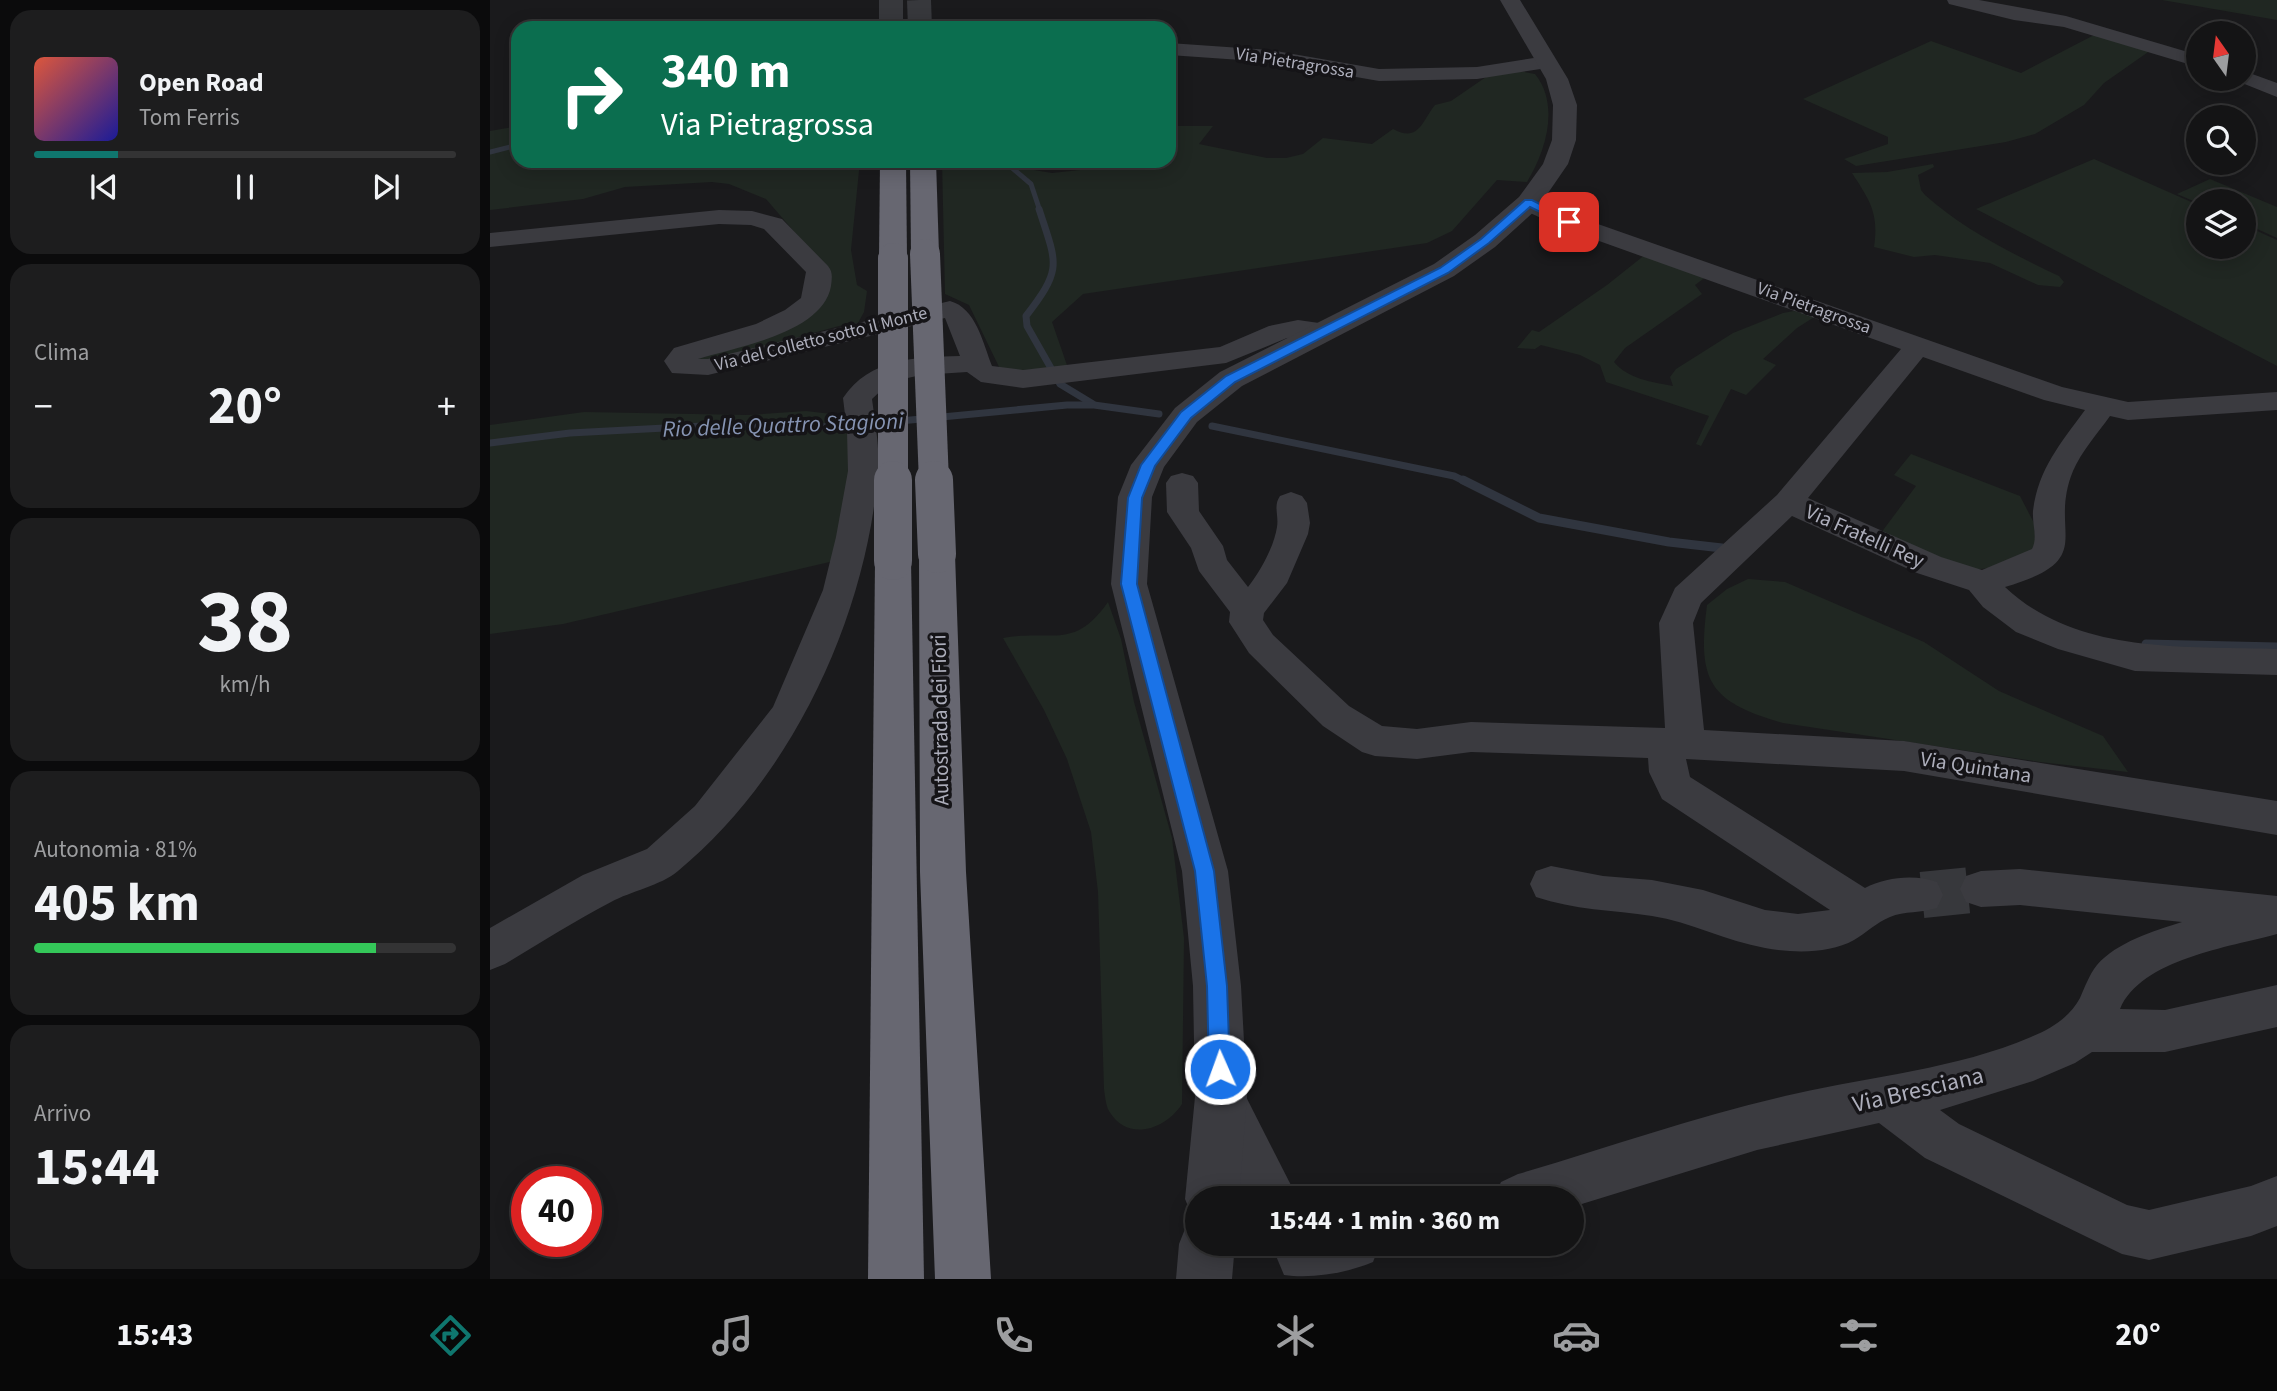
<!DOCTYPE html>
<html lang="it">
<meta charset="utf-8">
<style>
:root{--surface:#141415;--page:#1d1d1e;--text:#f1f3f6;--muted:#9d9ea0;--line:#333334;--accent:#0f766e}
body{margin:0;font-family:"Source Sans 3",sans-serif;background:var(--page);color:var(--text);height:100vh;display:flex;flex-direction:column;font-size:26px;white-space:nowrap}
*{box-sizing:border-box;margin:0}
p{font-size:23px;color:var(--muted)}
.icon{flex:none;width:38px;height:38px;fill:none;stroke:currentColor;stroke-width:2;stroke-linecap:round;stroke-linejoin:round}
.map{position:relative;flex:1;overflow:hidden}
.panel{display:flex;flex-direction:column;gap:10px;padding:10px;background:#0b0b0c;width:490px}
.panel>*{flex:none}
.banner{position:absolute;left:21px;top:21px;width:665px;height:147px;border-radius:21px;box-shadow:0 4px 18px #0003,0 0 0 2px var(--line);background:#0b6e4f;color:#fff;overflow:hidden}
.needle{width:46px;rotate:346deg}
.tools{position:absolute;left:1696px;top:21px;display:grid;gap:14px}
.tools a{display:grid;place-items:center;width:70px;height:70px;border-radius:50%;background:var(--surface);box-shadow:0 4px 18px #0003,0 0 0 2px var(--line);font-size:35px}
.speed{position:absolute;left:21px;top:1166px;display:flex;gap:14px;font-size:35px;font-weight:700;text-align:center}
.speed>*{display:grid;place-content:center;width:91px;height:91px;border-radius:50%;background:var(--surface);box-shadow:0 4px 18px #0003,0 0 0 2px var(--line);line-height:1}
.speed .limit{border:10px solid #d22;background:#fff;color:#111}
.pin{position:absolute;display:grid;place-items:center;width:60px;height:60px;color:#fff;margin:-30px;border-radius:14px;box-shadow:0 4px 10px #0006}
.me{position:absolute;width:77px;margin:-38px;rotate:358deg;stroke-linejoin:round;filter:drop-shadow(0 0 5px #0008)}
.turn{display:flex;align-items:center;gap:24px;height:147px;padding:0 35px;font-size:32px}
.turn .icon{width:91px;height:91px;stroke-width:2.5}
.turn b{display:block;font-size:49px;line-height:60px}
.big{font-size:52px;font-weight:700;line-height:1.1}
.panel .card{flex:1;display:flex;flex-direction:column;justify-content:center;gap:10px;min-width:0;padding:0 24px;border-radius:21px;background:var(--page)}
.panel .dial{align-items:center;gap:0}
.dial b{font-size:91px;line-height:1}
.song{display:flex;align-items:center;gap:21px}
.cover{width:84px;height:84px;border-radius:10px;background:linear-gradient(135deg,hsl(10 70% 55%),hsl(240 70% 35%))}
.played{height:7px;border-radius:4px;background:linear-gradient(90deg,var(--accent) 20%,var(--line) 20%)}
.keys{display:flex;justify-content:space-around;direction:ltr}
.heat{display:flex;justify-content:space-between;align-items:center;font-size:38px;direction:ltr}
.charge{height:10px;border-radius:5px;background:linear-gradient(90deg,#34c759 81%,var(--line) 0)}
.trip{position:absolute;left:695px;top:1186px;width:399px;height:70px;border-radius:35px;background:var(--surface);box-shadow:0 4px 18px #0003,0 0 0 2px var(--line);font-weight:700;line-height:70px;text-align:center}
.menu{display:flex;height:112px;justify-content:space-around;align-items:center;background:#080808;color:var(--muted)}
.menu .icon{width:49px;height:49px}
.menu .selected{color:var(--accent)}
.menu b{font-size:32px;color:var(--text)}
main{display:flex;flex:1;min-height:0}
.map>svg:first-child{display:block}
.green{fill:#202722}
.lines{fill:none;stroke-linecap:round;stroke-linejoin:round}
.stream-far2{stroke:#30353f;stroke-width:5}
.stream-far1{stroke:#30353f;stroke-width:7}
.stream{stroke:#30353f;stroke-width:9}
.minor-tunnel{stroke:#37383c;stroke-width:46;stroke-dasharray:46 23;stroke-linecap:butt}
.motorway-tunnel{stroke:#37383c;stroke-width:24;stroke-dasharray:24 11;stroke-linecap:butt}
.minor{fill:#3b3b40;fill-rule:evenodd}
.tertiary{fill:#3b3b40;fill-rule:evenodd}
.motorway{fill:#676771;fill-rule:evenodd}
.motorway-bridge-far1{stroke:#676771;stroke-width:30}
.motorway-bridge{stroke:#676771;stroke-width:38}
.route{fill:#1a73e8;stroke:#114b97;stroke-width:2}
.labels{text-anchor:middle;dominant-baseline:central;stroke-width:7;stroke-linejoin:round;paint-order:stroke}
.far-street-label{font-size:18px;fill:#adaebb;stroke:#151417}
.street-label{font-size:21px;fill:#adaebb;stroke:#151417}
.water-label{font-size:23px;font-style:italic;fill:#8694b3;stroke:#151417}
.near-street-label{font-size:24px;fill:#adaebb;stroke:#151417}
</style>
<main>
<section class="panel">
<div class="card">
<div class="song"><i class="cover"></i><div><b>Open Road</b><p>Tom Ferris</p></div></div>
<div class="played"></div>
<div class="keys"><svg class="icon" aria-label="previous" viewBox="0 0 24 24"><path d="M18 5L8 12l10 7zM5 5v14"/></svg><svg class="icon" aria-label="pause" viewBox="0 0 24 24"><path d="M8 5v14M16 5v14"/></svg><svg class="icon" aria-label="next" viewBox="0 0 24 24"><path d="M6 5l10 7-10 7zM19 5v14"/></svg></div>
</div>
<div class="card"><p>Clima</p>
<div class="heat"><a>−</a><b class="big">20°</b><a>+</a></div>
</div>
<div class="card dial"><b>38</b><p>km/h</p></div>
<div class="card"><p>Autonomia · 81%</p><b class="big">405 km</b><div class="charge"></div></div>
<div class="card"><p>Arrivo</p><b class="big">15:44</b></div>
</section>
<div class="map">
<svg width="1787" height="1279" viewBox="0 0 1787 1279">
<rect width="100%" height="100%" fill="#1a1a1c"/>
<!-- green -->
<g class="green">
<polygon points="1672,0 1787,0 1787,20"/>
<polygon points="1606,34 1661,50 1614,83 1594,105 1545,134 1516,142 1366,166 1354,159 1398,144 1398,137 1313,99 1441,41 1531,73"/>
<path d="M1029 71 1045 74C1070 105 1056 151 1037 182L1007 180 962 231 937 243 593 294 562 322 578 368 511 371 479 305 455 294 452 161H532L544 170 562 173 599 169 628 161H679V126H723L709 144 777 158H796L813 154 833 138 882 144 903 129C929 143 932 121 945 105L961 101 996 77Z"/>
<polygon points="28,126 28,161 370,161 361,250 367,285 377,291 374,312 368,323 349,326 228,359 204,360 331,305 307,235 276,199 239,184 222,182 135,187 93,199 0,210 0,131"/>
<polygon points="1604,159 1708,205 1708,247 1754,247 1754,225 1787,240 1787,366 1486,209"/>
<path d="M1443 164 1444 167 1428 175 1431 190 1435 195C1474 230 1523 254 1569 276L1574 282 1570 287 1548 285 1500 263 1445 255 1424 257 1384 247C1389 213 1380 201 1362 173L1397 172Z"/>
<polygon points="1720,179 1787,207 1787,238 1754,223 1754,201 1708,203 1687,194"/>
<path d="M1156 254 1217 276 1205 285 1212 294 1135 348 1124 362C1138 379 1162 382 1183 386L1180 377 1186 369 1243 333 1293 313 1304 311 1329 314 1307 328 1273 359 1286 365 1256 395 1241 389 1211 446 1206 444 1219 416 1116 382 1110 365 1090 355 1051 345 1045 349 1027 348 1042 330 1049 332 1117 285Z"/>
<polygon points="316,411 359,416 365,435 348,560 73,624 0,634 0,425 94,412 258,415"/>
<polygon points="1421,454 1530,496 1544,523 1547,550 1499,568 1482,570 1391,533 1426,486 1404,475"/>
<path d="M1258 579 1295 582 1434 642 1509 691 1613 736 1638 772 1550 762 1293 723C1219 702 1207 681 1217 605L1237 589Z"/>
<path d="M618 602 631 639 644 702 682 838 694 938 692 1104C676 1129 638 1143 619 1111 616 1106 615 1096 614 1089L608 892 601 832 577 759 554 710 513 638C562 629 584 651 618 602Z"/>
</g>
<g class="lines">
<!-- stream-far2 -->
<g class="stream-far2">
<polyline points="0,152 28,145"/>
<polyline points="514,161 541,184 550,211"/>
</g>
<!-- stream-far1 -->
<g class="stream-far1">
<path d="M549 209C567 265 573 268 536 316L537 326 570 384 603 404"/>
<polyline points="722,426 964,476 976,482"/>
<polyline points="0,443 80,433 232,425 347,427 577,405 604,405 669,414"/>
</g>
<!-- stream -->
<g class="stream">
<polyline points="973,480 1049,518 1179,542 1232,548"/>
<polyline points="1656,644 1787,647"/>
</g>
<!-- minor-tunnel -->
<polyline class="minor-tunnel" points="1432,895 1491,889"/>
<!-- motorway-tunnel -->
<g class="motorway-tunnel">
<polyline points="401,0 401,28"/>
<polyline points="429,0 430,28"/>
</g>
<!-- minor -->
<g class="minor">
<polygon points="1457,0 1489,0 1576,16 1708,55 1708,67 1574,27 1524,20 1459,4"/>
<polygon points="679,43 780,50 889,69 987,67 1057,56 1064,58 1067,62 1064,66 1057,68 987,79 889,81 780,62 679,55"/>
<polygon points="1754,71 1787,83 1787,97 1747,81 1745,79 1754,79"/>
<path d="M1038 196 1088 217 1572 387 1638 402 1787 392V410L1638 420 1620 416C1608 433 1591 452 1583 471 1557 534 1611 559 1515 587 1587 655 1695 646 1787 649V675L1645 671 1568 649 1526 632 1493 607 1479 590 1427 573 1302 516 1211 603 1203 623 1214 730 1414 741 1787 801V835L1414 771 1196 759 1200 777 1375 888C1396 877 1425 874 1447 882L1453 895 1447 908C1432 913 1414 911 1400 917 1387 922 1376 933 1364 940 1339 954 1303 953 1275 948 1236 941 1201 922 1162 916 1123 910 1084 910 1046 897L1040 884 1046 871 1061 866 1113 876 1162 880 1213 890 1275 910 1308 914 1340 910 1172 799 1159 772 1158 758 981 752 927 759 885 756 872 752 833 726 759 653 739 622 740 612 709 571 701 548 677 512 676 483 681 476 692 473 703 476 708 483 709 511 733 546 737 560 758 587C770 572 784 547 787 527 789 515 783 506 790 496L801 492 812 496 817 503 820 523 818 534 797 583 774 613 773 620 783 635 859 706 892 726 927 729 981 722 1175 728 1169 623 1185 588 1287 495 1411 349 1070 227 1030 208 1026 203 1030 198ZM1433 357 1554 400 1595 410C1571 443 1548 469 1543 511 1542 524 1548 538 1542 549L1492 570 1451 557 1318 498Z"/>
<path d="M229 210 262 211 292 219 338 266C343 272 342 278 341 286 333 333 246 347 208 359H218L460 301C486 308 493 343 502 366L533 370 730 347 779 326 808 320 843 325 847 331 843 337 797 338 736 363 533 388 491 382 477 372 431 375 400 382 382 399C385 423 390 448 388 472 376 618 302 777 188 871 170 886 141 891 121 902 85 921 50 943 15 964L0 970V928L93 875 157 849 205 806 283 707 333 590 346 537 358 471 357 431 353 398C380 358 425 357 470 356L455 318 218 375 182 373 174 361 184 348 266 324 295 310 311 298 316 272 274 229 261 225 229 224 0 247V233Z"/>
<path d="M1530 869 1787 896V934C1740 947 1651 959 1630 1009L1675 1010 1787 985V1027L1675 1052H1602L1585 1063 1543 1081 1450 1110 1469 1124 1637 1205 1659 1210 1761 1186 1787 1176V1226L1761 1236 1659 1260 1632 1254 1435 1158 1389 1123 1267 1150 1082 1207V1199H1003L1011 1182 1028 1174C1120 1147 1210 1115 1304 1094 1383 1076 1466 1069 1541 1037 1561 1029 1580 1017 1590 998 1595 987 1599 975 1607 965 1627 942 1664 931 1692 922L1530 905 1491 907 1476 902 1470 889 1476 876 1491 871Z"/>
<polygon points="732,1076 749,1083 808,1199 757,1199 709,1099 715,1083"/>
<path d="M781 1244H890L883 1262C857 1273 822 1279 794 1275Z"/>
</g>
<!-- tertiary -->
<g class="tertiary">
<polygon points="1010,0 1030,0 1078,79 1087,105 1086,140 1078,164 1047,209 1005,247 964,276 752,386 707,422 674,467 662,497 657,584 738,871 751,986 757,1097 749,1199 707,1199 707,1220 703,1218 695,1199 705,1097 703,986 692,871 621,584 628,497 641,465 685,408 730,372 944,264 985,235 1029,197 1053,164 1062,140 1063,105 1056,79"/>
<polygon points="707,1220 707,1244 745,1244 742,1279 686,1279 689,1244 697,1224"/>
</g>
<!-- motorway -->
<g class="motorway">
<polygon points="390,161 416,161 417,258 413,264 403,266 393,264 389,258"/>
<polygon points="420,161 446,161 449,254 445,260 435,262 425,260 421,254"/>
<polygon points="447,541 460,545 465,554 476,872 501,1279 445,1279 430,872 429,554 434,545"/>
<polygon points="403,548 416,552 421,561 434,1279 378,1279 385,561 390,552"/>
</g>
<!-- motorway-bridge-far1 -->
<g class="motorway-bridge-far1">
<polyline points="435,254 444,482"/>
<polyline points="403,258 403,482"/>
</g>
<!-- motorway-bridge -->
<g class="motorway-bridge">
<polyline points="403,480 403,561"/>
<polyline points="444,480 447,554"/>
</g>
</g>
<!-- route -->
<polygon class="route" points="1035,200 1042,200 1085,222 1075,224 1040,207 999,243 958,273 745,382 701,418 665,466 652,498 647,584 724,871 737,986 740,1069 737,1077 730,1080 723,1077 719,1069 717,986 705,871 631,584 638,498 651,465 691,412 736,376 950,268 991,239"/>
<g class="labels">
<!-- far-street labels -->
<g class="far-street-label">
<text transform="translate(805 63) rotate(9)">Via Pietragrossa</text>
<text transform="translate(1324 308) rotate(20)">Via Pietragrossa</text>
<text transform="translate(331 339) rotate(-14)">Via del Colletto sotto il Monte</text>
</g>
<!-- street labels -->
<g class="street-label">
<text transform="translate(1375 536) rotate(24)">Via Fratelli Rey</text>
<text transform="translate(450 720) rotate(-91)">Autostrada dei Fiori</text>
<text transform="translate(1486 767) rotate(9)">Via Quintana</text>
</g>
<!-- water labels -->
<g class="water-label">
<text transform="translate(293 425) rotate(-2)">Rio delle Quattro Stagioni</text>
</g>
<!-- near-street labels -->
<g class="near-street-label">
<text transform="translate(1428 1090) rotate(-13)">Via Bresciana</text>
</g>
</g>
</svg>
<div class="tools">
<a><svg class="needle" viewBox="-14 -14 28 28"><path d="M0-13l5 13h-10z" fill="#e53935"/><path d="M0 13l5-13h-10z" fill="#9d9ea0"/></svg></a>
<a><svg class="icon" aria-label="search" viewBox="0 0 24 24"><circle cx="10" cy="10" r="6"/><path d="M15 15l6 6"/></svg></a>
<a><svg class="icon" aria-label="layers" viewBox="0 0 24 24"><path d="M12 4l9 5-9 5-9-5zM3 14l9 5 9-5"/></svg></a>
</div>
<div class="speed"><div class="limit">40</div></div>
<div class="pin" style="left:1079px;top:222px;background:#d93025"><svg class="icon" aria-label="arrive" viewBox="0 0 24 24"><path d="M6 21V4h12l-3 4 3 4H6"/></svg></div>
<svg class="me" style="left:730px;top:1069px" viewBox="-20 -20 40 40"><circle r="17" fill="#1a73e8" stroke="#fff" stroke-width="3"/><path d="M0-11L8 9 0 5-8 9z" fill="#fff"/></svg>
<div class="trip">15:44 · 1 min · 360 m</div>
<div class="banner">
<div class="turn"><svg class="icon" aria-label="right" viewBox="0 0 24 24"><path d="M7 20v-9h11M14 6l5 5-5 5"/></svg><div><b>340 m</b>Via Pietragrossa</div></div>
</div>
</div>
</main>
<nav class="menu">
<b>15:43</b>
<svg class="icon selected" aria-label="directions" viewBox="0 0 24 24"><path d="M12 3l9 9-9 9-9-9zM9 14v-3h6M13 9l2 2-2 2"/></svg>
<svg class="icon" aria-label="music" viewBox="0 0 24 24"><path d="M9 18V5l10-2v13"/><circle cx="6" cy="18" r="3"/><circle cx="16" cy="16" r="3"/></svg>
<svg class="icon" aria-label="phone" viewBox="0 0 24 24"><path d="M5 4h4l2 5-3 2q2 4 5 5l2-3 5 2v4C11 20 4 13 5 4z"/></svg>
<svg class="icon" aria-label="climate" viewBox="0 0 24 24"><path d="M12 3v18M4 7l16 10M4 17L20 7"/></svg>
<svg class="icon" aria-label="car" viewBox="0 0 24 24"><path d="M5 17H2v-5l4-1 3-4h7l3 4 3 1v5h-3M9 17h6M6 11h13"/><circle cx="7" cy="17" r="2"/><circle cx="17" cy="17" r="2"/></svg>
<svg class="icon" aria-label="filters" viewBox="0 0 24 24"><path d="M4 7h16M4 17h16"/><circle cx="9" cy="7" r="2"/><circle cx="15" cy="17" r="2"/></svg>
<b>20°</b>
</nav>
